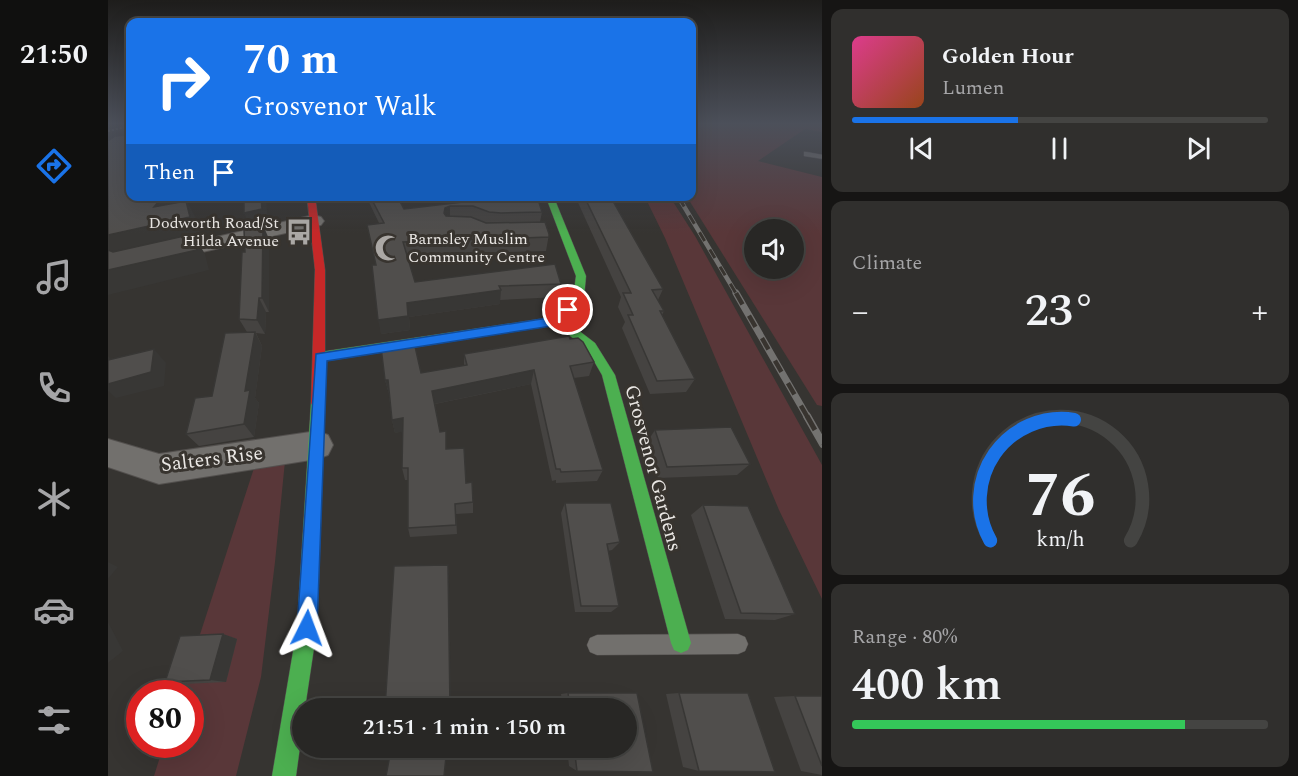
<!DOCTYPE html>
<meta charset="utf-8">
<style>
:root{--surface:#282725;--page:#302f2d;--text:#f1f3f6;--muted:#a5a5a7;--line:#444442;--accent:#1a73e8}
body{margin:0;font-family:Spectral,serif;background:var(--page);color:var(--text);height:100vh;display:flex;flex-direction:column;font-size:22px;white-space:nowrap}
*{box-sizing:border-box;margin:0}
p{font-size:20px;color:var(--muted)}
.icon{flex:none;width:33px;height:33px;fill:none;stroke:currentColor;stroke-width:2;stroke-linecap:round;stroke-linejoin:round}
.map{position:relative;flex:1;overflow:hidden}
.drawer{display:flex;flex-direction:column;gap:9px;padding:9px;background:#161514;width:476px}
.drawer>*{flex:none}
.top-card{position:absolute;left:18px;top:18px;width:570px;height:183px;border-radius:12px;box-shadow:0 6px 24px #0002,0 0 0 2px var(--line);background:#1a73e8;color:#fff;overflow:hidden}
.tools{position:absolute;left:636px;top:219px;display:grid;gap:12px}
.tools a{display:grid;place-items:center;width:60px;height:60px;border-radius:50%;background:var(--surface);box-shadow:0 6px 24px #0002,0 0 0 2px var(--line);font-size:30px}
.speed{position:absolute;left:18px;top:680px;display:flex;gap:12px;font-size:30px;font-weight:700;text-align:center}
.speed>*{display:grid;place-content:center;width:78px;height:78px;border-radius:50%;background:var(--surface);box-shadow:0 6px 24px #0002,0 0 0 2px var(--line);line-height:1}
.speed .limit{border:9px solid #d22;background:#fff;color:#111}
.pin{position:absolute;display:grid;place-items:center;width:51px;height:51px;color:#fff;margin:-26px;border:3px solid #fff;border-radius:50%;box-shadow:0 2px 6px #0007}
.me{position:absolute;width:66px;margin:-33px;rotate:3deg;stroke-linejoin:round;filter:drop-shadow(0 0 4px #0008)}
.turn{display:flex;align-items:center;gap:21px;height:126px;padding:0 18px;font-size:27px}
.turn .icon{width:78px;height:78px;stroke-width:2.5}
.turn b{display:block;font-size:42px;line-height:51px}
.then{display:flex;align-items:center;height:57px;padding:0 18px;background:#0003;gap:12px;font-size:22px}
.big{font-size:45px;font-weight:600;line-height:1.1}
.drawer .tile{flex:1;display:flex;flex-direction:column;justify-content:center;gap:9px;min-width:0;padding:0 21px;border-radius:12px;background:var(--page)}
.drawer .dial{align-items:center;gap:0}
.dial svg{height:156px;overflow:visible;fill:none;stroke:var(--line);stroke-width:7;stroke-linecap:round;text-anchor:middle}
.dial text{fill:var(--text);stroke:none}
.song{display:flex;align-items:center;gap:18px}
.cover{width:72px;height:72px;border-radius:9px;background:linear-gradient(135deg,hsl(330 70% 55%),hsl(20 70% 35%))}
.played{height:6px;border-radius:3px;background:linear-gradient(90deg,var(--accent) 40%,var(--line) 40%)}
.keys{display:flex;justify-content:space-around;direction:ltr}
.heat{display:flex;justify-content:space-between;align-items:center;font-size:33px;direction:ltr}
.charge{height:9px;border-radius:4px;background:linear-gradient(90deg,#34c759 80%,var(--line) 0)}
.trip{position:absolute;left:184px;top:698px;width:345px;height:60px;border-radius:30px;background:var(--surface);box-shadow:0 6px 24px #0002,0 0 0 2px var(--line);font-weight:600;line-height:60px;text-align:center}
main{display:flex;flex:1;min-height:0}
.tabs{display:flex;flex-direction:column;width:108px;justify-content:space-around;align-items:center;background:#10100f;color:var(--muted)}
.tabs .icon{width:42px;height:42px}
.tabs .selected{color:var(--accent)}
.tabs b{font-size:27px;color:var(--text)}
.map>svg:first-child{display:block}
.green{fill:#593739;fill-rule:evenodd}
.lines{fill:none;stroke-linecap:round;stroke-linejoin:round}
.lane-casing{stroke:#53504e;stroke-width:1}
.street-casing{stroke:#53504e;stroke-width:2}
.fast-casing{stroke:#53504e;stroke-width:1}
.jam-casing{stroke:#53504e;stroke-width:1}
.path{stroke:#6c6a68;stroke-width:2;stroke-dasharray:2 2;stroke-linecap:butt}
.lane{fill:#72706d;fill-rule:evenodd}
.street{fill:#72706d;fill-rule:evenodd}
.fast{fill:#4caf50;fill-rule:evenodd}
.jam{fill:#c62828;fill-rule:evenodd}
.rail-far3-casing{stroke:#737270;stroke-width:4}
.rail-far2-casing{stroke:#737270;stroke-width:4.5}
.rail-far1-casing{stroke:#737270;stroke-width:7}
.rail-casing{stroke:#737270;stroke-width:8}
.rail-far3{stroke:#38342f;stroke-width:2;stroke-dasharray:8;stroke-linecap:butt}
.rail-far2{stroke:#38342f;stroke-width:3;stroke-dasharray:10;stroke-linecap:butt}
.rail-far1{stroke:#38342f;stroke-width:4.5;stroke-dasharray:13;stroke-linecap:butt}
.rail{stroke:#38342f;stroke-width:5;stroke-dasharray:16;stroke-linecap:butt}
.wall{fill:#454341}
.shaded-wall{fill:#383735}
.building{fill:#504e4c;stroke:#383735;stroke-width:1.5}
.route{fill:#1a73e8;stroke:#114b97;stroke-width:1.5}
.labels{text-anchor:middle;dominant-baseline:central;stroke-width:6;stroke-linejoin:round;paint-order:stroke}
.far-poi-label{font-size:16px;fill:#eae7e4;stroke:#38342f;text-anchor:end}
.street-label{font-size:20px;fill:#eae7e4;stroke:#38342f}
</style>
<main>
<nav class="tabs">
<b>21:50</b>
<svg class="icon selected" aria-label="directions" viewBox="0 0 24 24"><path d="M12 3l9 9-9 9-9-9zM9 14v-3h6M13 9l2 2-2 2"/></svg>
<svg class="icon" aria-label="music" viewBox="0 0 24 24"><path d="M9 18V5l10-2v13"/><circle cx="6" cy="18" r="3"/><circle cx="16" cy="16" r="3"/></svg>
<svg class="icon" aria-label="phone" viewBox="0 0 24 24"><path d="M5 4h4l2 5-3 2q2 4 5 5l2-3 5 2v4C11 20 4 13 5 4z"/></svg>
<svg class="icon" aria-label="climate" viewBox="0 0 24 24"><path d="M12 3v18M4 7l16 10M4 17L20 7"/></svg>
<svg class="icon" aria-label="car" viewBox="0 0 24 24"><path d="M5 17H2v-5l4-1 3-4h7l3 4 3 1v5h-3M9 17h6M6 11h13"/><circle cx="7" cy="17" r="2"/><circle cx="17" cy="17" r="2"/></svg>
<svg class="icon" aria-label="filters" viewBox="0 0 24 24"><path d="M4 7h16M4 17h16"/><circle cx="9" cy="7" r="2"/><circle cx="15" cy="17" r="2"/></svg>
</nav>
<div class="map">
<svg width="715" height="776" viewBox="0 0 715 776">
<rect width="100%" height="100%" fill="#363431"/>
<!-- green -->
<g class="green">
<path d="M584 124H714V132L697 129 650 161 714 177V406L709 405 579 197 584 196ZM646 230H686V268H646Z"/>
<polygon points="537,197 562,197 587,236 714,465 714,599 671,510 557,238"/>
<polygon points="177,461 167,562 153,677 128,776 46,776 56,744 82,744 82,693 73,693 147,465"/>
</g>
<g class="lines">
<!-- lane casing -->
<g class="lane-casing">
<g id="lane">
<polygon points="699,152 715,155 715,159 696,156 696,152"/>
<polygon points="630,634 637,637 640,644 637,651 630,654 489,655 482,652 479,645 482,638 489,635"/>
</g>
</g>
<!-- street casing -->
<g class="street-casing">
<g id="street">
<polygon points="206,215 213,217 216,221 213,225 55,261 47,260 44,255 47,250 55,249"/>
<polygon points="209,431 220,435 225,445 220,455 209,459 51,484 0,467 0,439 51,454"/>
</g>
</g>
<!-- fast casing -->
<g class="fast-casing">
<g id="fast">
<polygon points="440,196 449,196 447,200 478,276 476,298 457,320 487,343 507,375 583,643 580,650 573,653 566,650 563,643 494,375 479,349 448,325 212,362 206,357 212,352 446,317 465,297 468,276 439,200"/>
<polygon points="210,397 215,399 217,403 209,628 197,708 195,708 195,725 188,776 164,776 189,628 203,403 205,399"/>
</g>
</g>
<!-- jam casing -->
<g class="jam-casing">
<polygon id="jam" points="199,196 207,196 217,270 217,403 215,407 205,407 203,403 207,270"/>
</g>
<!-- path -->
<polyline class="path" points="0,131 22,126"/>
<!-- lane -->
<use href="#lane" class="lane"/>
<!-- street -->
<use href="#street" class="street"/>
<!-- fast -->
<use href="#fast" class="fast"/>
<!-- jam -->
<use href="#jam" class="jam"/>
<!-- rail-far3 casing -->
<g class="rail-far3-casing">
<polyline id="rail-far3" points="570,196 572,199"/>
</g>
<!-- rail-far2 casing -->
<g class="rail-far2-casing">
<polyline id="rail-far2" points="571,198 629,295"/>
</g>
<!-- rail-far1 casing -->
<g class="rail-far1-casing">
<polyline id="rail-far1" points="628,293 700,418"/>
</g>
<!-- rail casing -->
<g class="rail-casing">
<polyline id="rail" points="699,416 715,444"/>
</g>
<!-- rail-far3 -->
<use href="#rail-far3" class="rail-far3"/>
<!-- rail-far2 -->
<use href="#rail-far2" class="rail-far2"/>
<!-- rail-far1 -->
<use href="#rail-far1" class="rail-far1"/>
<!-- rail -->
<use href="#rail" class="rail"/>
</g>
<!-- wall -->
<g class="wall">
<polygon points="258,196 289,196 296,209 354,202 354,199 434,212 432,222 441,234 438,251 299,255 307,282 453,284 450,297 392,300 392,304 301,317 302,330 273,334 268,265 271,223"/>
<polygon points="467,196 519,196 503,197 555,289 550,300 556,311 554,315 587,379 578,392 542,394 514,328 517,322 510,307 513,297"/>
<polygon points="161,239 161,312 158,312 157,334 148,333 154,346 147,398 151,403 146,437 91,446 78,434 104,396 139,332 131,319 137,252"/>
<polygon points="462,339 486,362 481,376 466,378 495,470 489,481 448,483 448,480 444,481 423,384 327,404 332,432 339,449 358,483 365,502 365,513 348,514 349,534 302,537 300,528 300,480 297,480 294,468 295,431 287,433 284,420 281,394 277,380 313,373 356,366 356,354"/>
<polygon points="547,430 642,464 629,475 550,478 539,442"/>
<polygon points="457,503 512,542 504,550 500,551 511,606 503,612 467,612 453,513"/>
<polygon points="595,505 687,614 667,620 617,619 583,515"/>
<polygon points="115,634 129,639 118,682 76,684 57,682"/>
<polygon points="460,693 529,693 545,772 469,771 461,766 459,747 519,747 519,708 455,708 453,694"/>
<polygon points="571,693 591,771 575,767 558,694"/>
<polygon points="687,696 714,696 714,775 693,771 666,697"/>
</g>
<!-- shaded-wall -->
<g class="shaded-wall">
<polygon points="55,196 82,196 79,201 89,220 93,238 88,239 97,254 101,270 0,295 0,235 46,207"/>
<polygon points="153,196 158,196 160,223 142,227 136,213"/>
<polygon points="342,206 342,220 336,213 337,208"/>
<polygon points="155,225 161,239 161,312 154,298"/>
<polygon points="393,290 392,304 301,317 302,330 273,334 270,320 299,303"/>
<polygon points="151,298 158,312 157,334 149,320"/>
<polygon points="147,332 154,346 147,398 151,403 146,437 136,424 137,391"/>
<polygon points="46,349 58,363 56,386 8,398 0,391 0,356 6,362"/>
<polygon points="426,370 423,384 326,404 324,391"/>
<polygon points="277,380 280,380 283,393 281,394"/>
<polygon points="295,418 298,431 287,433 284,420"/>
<polygon points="0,562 10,567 0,579"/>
<polygon points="340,565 341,573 343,708 342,707"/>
<polygon points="0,622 15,651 0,663"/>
<polygon points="115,634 129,639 118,682 102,680"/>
</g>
<!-- building -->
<g class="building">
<polygon points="22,135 22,196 55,196 46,207 78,201 82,217 0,235 0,141 7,136"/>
<polygon points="136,196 153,196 154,209 136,213"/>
<polygon points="262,196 289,196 296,209 356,202 354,199 374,196 429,196 434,212 393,213 381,212 365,206 342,206 337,208 336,213 338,216 363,217 378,223 437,222 441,234 441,237 295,242 307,282 447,264 453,284 391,286 393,290 299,303 300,316 270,320 264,265 268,265 259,225 276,223"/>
<polygon points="476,196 502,196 555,289 544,290 556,311 552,311 587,379 549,381 520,315 525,315 515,293 523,293"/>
<polygon points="155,225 154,298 151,298 149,320 131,319 134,252 137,252 136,230"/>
<polygon points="85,234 89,250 0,270 0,250 5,252"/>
<polygon points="147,332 137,391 142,390 136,424 78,434 87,398 104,396 117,333"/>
<polygon points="461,336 462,339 470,338 475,342 486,362 462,366 495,470 453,472 452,469 448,469 426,370 324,391 332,432 338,431 338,449 356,448 358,483 364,482 365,502 347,504 348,525 300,528 300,468 294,468 295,418 284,420 280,380 277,380 273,347 306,342 313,373 359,365 356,354"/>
<polygon points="46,349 43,372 0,384 0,360"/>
<polygon points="623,427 642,464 559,467 547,430"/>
<polygon points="457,503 503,503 512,542 499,544 511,606 473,606"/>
<polygon points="595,505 640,506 687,614 633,613"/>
<polygon points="340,565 342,707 366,706 366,708 277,708 286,566"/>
<polygon points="115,634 102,680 57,682 72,636"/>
<polygon points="460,693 529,693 545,772 469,771 466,747 519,747 519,708 462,708"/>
<polygon points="571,693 640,693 667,772 591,771"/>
<polygon points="687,696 714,696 714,766"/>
<polygon points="274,747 367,747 368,755 338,757 336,776 278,776 281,760 273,760"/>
</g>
<!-- sky -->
<linearGradient id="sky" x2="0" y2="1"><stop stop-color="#1e1d1b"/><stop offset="0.53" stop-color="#4c505a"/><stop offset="1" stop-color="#4c505a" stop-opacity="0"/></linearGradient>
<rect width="715" height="233" fill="url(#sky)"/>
<!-- route -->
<polygon class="route" points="460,306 466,310 454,324 450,325 219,361 209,628 206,635 199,638 192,635 189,628 208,354 446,317"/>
<!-- icons -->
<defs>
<g id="bus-bare" transform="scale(2.07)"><path d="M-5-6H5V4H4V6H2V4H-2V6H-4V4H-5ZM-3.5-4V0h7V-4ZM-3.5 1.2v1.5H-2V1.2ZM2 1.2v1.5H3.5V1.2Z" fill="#aba8a5" stroke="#38342f" stroke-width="2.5" paint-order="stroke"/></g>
<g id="mosque-bare" transform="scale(2.07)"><path d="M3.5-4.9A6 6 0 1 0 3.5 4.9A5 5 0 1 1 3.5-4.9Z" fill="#aba8a5" stroke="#38342f" stroke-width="2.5" paint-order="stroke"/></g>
</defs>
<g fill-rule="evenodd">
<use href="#bus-bare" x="191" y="232"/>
<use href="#mosque-bare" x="280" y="248"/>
</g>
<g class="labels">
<!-- far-poi labels -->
<g class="far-poi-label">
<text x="171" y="223">Dodworth Road/St<tspan x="171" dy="18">Hilda Avenue</tspan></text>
<text x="300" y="239" text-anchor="start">Barnsley Muslim<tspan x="300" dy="18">Community Centre</tspan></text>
</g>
<!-- street labels -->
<g class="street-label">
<text transform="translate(104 459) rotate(-7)">Salters Rise</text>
<text transform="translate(545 468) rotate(75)">Grosvenor Gardens</text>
</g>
</g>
</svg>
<div class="tools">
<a><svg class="icon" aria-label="sound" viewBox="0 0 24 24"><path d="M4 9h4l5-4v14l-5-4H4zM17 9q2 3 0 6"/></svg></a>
</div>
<div class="speed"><div class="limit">80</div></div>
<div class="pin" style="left:460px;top:310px;background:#d93025"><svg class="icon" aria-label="arrive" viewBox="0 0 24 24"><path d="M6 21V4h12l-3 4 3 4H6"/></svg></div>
<svg class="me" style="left:199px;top:628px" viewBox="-20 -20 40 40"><path d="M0-17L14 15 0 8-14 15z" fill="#1a73e8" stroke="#fff" stroke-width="4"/></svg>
<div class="trip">21:51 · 1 min · 150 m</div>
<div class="top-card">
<div class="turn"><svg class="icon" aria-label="right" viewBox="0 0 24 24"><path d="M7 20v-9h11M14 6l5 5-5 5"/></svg><div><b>70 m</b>Grosvenor Walk</div></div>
<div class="then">Then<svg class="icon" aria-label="arrive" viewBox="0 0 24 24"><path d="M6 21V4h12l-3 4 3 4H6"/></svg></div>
</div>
</div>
<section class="drawer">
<div class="tile">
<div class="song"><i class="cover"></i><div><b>Golden Hour</b><p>Lumen</p></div></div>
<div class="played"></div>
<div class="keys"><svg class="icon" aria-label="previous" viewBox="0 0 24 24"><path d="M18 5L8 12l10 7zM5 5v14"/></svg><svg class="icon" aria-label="pause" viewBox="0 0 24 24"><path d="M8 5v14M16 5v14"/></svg><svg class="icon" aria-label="next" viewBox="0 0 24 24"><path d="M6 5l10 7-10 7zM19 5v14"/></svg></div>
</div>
<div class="tile"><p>Climate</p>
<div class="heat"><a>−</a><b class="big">23°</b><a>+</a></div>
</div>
<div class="tile dial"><svg viewBox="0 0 100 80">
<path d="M14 69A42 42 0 1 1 86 69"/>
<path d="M14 69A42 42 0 0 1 57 7" stroke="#1a73e8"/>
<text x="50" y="56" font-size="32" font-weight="700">76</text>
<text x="50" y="72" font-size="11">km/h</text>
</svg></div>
<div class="tile"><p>Range · 80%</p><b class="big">400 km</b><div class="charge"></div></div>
</section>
</main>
